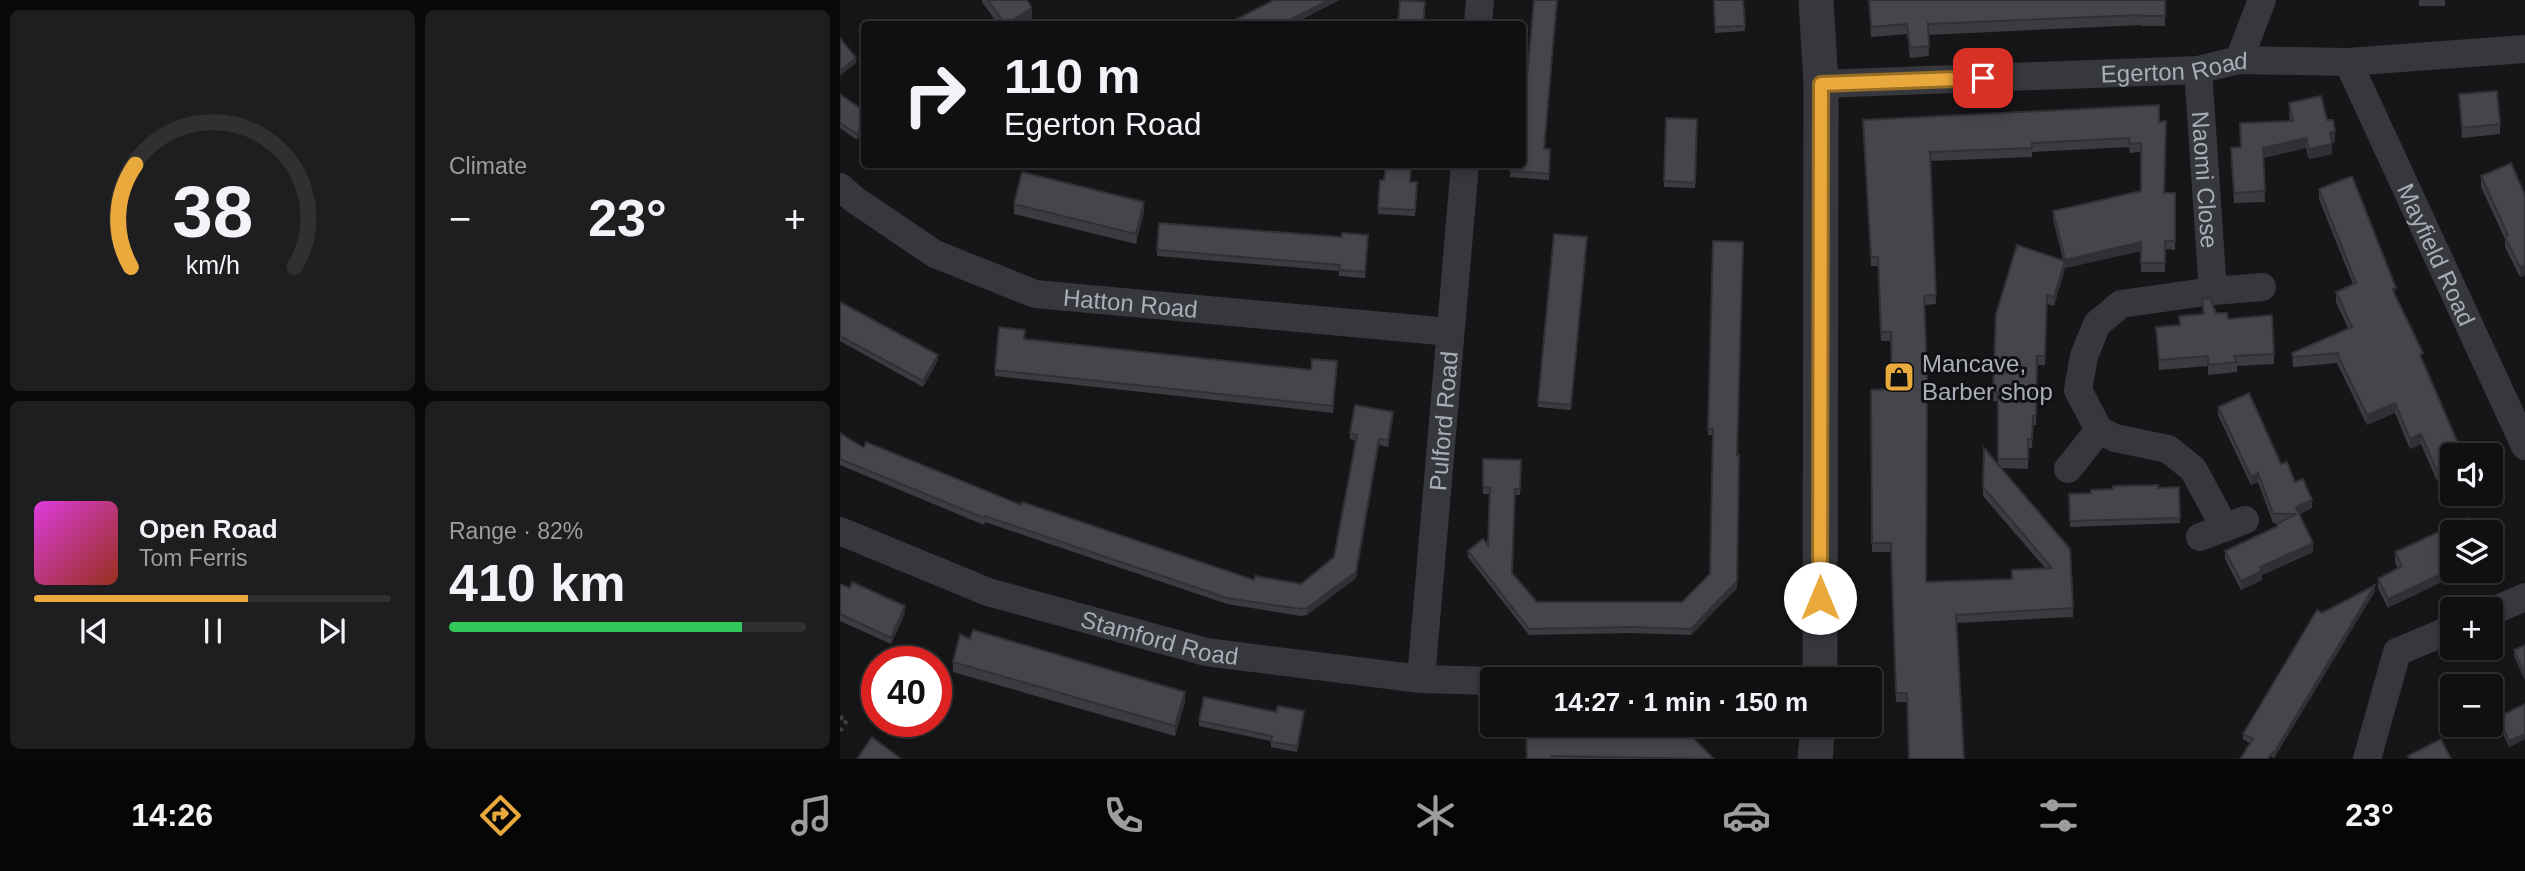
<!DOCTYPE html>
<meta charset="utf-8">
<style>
:root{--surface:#101012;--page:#1e1e20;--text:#f1f3f6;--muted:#9c9d9f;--line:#303032;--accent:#eaa93c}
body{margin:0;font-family:Helvetica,sans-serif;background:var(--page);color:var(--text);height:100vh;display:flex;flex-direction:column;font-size:26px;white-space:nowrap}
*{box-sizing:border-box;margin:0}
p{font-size:23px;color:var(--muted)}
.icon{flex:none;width:38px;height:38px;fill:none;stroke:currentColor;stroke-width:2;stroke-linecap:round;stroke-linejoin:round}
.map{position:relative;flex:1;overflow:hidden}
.panel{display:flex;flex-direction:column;gap:10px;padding:10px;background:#09090a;width:840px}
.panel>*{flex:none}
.guide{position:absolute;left:21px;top:21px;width:665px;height:147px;border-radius:7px;box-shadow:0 4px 10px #0003,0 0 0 2px var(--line);background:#101012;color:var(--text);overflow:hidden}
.buttons{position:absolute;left:1600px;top:443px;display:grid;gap:14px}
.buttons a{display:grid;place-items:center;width:63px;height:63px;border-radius:7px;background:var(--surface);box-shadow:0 4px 10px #0003,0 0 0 2px var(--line);font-size:35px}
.speed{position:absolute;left:21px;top:646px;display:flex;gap:14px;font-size:35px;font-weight:700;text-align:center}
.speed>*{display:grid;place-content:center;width:91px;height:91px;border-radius:50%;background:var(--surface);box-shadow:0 4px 10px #0003,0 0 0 2px var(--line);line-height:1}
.speed .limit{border:10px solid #d22;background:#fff;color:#111}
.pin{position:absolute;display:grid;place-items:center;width:60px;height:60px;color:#fff;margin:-30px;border-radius:14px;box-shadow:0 4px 10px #0006}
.me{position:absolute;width:77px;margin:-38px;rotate:0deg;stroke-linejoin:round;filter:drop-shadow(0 0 5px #0008)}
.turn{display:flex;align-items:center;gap:24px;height:147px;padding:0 28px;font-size:32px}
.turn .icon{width:91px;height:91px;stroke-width:2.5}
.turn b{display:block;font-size:49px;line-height:60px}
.big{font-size:52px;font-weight:700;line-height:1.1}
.panel .widget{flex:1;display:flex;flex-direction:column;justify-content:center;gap:10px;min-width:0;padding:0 24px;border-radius:10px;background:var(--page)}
.panel .dial{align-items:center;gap:0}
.dial svg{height:182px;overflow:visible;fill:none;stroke:var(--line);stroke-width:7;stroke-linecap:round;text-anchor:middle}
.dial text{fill:var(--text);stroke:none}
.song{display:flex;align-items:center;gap:21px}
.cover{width:84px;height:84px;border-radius:10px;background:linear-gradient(135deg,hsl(300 70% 55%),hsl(10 70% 35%))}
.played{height:7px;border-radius:4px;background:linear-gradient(90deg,var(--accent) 60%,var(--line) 60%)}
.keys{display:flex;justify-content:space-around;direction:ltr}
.heat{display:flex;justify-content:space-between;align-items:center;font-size:38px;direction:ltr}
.charge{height:10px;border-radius:5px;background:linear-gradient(90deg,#34c759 82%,var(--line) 0)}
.panel .tiles{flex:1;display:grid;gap:10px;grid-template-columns:repeat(2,1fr)}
.trip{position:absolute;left:640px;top:667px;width:402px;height:70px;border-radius:7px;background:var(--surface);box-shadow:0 4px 10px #0003,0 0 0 2px var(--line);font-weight:700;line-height:70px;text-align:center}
.menu{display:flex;height:112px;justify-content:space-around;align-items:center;background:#060607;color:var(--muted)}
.menu .icon{width:49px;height:49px}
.menu .selected{color:var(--accent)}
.menu b{font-size:32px;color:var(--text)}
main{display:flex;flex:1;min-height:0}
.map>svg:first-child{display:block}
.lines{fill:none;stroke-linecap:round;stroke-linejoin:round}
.path{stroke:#3d3f43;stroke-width:4.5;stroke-dasharray:3.5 5;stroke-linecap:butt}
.minor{stroke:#37383d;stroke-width:28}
.tertiary{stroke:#37383d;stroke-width:35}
.wall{fill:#3b3c40;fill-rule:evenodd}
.shaded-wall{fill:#303134}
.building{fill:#45464b;stroke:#303134;stroke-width:2}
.route-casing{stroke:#986e27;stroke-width:18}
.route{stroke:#eaa93c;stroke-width:12}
.labels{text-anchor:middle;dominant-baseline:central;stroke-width:6;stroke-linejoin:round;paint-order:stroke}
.street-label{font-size:24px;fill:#a8aeb7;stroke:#111113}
.poi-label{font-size:24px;fill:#a8aeb7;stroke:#111113;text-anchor:start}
</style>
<main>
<section class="panel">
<div class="tiles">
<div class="widget dial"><svg viewBox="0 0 100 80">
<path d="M14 69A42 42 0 1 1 86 69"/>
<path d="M14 69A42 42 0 0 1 16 24" stroke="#eaa93c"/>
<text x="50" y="56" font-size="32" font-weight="700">38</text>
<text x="50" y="72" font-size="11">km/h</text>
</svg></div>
<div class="widget"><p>Climate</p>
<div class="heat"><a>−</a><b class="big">23°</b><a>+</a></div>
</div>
<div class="widget">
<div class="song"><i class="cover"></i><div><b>Open Road</b><p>Tom Ferris</p></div></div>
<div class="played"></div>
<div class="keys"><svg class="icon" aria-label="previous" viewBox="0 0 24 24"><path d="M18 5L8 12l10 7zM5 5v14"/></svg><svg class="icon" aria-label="pause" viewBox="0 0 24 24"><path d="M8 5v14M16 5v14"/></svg><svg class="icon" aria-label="next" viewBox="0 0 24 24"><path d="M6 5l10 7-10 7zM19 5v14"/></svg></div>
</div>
<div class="widget"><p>Range · 82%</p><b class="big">410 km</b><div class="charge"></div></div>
</div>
</section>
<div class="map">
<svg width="1685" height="759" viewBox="0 0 1685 759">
<rect width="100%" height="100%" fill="#161618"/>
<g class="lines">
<!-- path -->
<polyline class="path" points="0,717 7,720 0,731"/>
<!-- minor -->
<g class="minor">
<polyline points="638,24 640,0"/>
<polyline points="1399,60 1422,0"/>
<path id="s1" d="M1508 62 1685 446"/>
<path id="s2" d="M1358 70 1373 291 1281 304 1257 324 1244 356 1238 390 1259 430 1275 438 1328 449 1353 469 1385 528"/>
<path id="s3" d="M981 84 1358 70 1399 60 1508 62 1685 49"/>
<path id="s4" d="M0 187 15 200 95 254 195 294 610 332"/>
<polyline points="1373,291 1422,287"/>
<polyline points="1228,469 1259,430"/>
<path id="s5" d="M0 531 148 592 366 652 581 679 653 681"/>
<polyline points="1360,537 1405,520"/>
<polyline points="1650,612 1685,597"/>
<path id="s6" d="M581 679 625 164"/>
<polyline points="1527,759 1557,652 1612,629"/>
</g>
<!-- tertiary -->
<g class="tertiary">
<polyline points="976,0 981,84 980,679"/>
<polyline points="975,759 978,724"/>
</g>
</g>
<!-- wall -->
<g class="wall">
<polygon points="142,0 187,0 192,18 182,24 158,24 142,2"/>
<polygon points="873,0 903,0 905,31 875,33"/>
<polygon points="1029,0 1325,0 1325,26 1301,26 1301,25 1088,35 1089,56 1070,58 1067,34 1031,37"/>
<rect x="1579" y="0" width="26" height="6"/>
<polygon points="1619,94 1660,124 1660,134 1622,138"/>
<polygon points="0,98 24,111 17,140 0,128"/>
<polygon points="1449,103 1487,120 1495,142 1492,142 1492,154 1469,159 1466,148 1423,158 1425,202 1394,203 1391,148 1401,148 1400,123 1450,121 1449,114"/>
<path d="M1319 105 1324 193H1335V250L1325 249V272H1301V251L1225 268 1214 306 1207 304 1205 365H1197L1196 425H1193L1192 448H1188V469L1161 468 1233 608V617L1117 623 1067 702H1056L1051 552H1032L1031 520 1052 389 1051 341H1041L1038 266H1031L1023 129ZM1289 147 1290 153 1301 152V191L1213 211V219L1223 260 1156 314 1153 401H1158V465L1144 448 1143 496 1205 568 1172 579 1086 582 1085 305 1096 304 1090 161 1192 157V152Z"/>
<polygon points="826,118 857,119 855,188 824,187"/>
<polygon points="704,149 710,149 709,180 670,177 671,164 682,164"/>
<polygon points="1641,176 1685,195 1685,275 1680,277 1665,247 1665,239 1641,187"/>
<polygon points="540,180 577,182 575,216 538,214"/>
<polygon points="1479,189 1556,297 1623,455 1597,481 1581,444 1570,449 1555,413 1527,425 1497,363 1453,367 1452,353 1508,328 1496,302 1496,292 1513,284 1479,199"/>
<polygon points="174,204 304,212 296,244 174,214"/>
<polygon points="747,237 731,410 698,407 698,402"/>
<polygon points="528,241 525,278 499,276 499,271 317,256 317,250"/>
<polygon points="873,241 897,455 897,588 851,635 791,633 689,635 628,557 628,551 648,545 650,494 643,494 643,459 681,460 680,495 675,495 672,573 697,602 842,602 870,574 873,435 868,435 868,429"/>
<polygon points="1362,299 1376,313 1388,319 1434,354 1434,364 1397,366 1397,372 1368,375 1368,366 1319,370 1316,327 1339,325 1339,316 1363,314"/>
<polygon points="0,302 98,360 83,387 0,341"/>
<polygon points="185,339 471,370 497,368 493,413 155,376 155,370"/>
<polygon points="1378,407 1441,464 1455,482 1472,508 1460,514 1473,552 1422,575 1422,580 1401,590 1385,559 1385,551 1437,527 1437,524 1438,523 1433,523 1418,482 1411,485 1378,415"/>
<polygon points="553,419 548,447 539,445 516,578 467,615 461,616 387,604 145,522 144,525 0,465 0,433 24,448 181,505 414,580 461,584 494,557 516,441 510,439 510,433"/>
<polygon points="1339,487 1340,523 1230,527 1229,494 1318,488"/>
<polygon points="1636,532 1548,608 1538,588 1538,579 1558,568 1555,562 1555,552"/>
<polygon points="0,584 65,613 51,644 0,621"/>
<polygon points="1535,591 1434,758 1403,739 1403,734 1482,613"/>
<polygon points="130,639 345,702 335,736 113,672 113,662"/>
<polygon points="1685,645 1685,680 1674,656 1674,650"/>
<polygon points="1685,704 1685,739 1669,747 1658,723 1658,717"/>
<polygon points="436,712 464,716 457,752 431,747 431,741 359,726 359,721"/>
<polygon points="712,732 874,759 687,759"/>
</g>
<!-- shaded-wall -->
<g class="shaded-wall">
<polygon points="489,0 500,0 453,24 442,24"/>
<polygon points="192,8 192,18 182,24 167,24"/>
<polygon points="16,58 16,63 0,76 0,71"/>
<polygon points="24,123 24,128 17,140 17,134"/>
<polygon points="1495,131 1495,142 1490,143 1490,133"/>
<polygon points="1466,138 1466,148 1423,158 1423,148"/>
<polygon points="1492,144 1492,154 1469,159 1469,149"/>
<polygon points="304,202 304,212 296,244 296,234"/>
<polygon points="1301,242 1301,251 1225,268 1214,306 1214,297 1225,260"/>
<polygon points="1685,265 1685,275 1680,277 1680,267"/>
<polygon points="98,355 98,360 83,387 83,381"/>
<polygon points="1555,403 1555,413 1527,425 1527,415"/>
<polygon points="553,412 553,419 548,447 548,440"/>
<polygon points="1581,434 1581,444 1570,449 1570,439"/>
<polygon points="539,439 539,445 516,578 467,615 467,608 516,572"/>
<polygon points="899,462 897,588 851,635 851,629 897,581"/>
<polygon points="1612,465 1612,475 1597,481 1597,471"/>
<polygon points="1418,473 1418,482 1411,485 1411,477"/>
<polygon points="1472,500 1472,508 1456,516 1456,507"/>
<polygon points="1473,543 1473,552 1422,575 1422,580 1401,590 1401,581 1420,567"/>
<polygon points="1612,569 1612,570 1627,570 1548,608 1548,599"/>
<polygon points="1535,585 1535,591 1434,758 1434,753"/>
<polygon points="65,606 65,613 51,644 51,638"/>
<polygon points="345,692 345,702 335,736 335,726"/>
<polygon points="464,711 464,716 457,752 457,746"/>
<polygon points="1685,734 1685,739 1669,747 1669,741"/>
</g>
<!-- building -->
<g class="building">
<polygon points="148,0 187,0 192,8 167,24 165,24"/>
<polygon points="434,0 489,0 442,24 387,24"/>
<polygon points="560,0 585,2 583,24 558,24"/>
<polygon points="694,0 717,0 704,149 710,149 709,174 670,171 671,164 682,164 682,130"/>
<polygon points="874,0 903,0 905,26 875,27"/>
<polygon points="1029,0 1325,0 1325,16 1301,16 1301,15 1088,24 1088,22 1089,46 1070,48 1067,24 1031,27"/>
<polygon points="0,38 16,58 0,71"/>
<polygon points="1657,91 1660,124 1622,128 1619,94"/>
<polygon points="1,95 24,111 24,123 17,134 0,123 0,98"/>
<polygon points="1481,96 1487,120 1493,120 1495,131 1490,133 1492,144 1469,149 1466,138 1423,148 1425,191 1394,193 1391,148 1401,147 1400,123 1453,121 1449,103"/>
<polygon points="1319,105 1319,122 1326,121 1324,193 1335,193 1335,241 1325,241 1325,263 1301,263 1301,242 1225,260 1213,211 1301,191 1301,143 1290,144 1289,138 1192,143 1192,148 1090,152 1096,295 1084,296 1087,376 1086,582 1172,579 1172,570 1212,568 1143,487 1144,448 1230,549 1233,608 1116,615 1124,759 1069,759 1067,693 1056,693 1051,543 1032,543 1031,390 1052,389 1051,332 1041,332 1038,257 1031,257 1023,120"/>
<polygon points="826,118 857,119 855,183 824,181"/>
<polygon points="1671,163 1685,195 1685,265 1680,267 1665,237 1668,235 1641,176"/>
<polygon points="546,164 571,164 570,182 577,182 575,210 538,208 540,180 544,180"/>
<polygon points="182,172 304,202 296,234 174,204"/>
<polygon points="1512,176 1556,288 1553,289 1555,295 1583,353 1580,355 1623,455 1612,455 1612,465 1597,471 1581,434 1570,439 1555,403 1527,415 1497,354 1499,353 1453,357 1452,353 1512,327 1496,292 1516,283 1479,189"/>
<polygon points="319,223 502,237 502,233 528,235 525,272 499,270 500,265 317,250"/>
<polygon points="714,234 747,237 731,405 698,402"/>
<polygon points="873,241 903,242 897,455 899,455 897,581 851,629 791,627 689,629 628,551 643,539 648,545 650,488 643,487 643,459 681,460 680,489 675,489 672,573 697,602 842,602 870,574 873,429 868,429"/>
<polygon points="1177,245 1225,261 1214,297 1207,295 1205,356 1197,356 1196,416 1193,416 1192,439 1188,439 1188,459 1158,459 1158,392 1153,391 1156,314"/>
<polygon points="1370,298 1376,313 1387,313 1388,319 1432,315 1434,354 1394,356 1397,362 1368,365 1368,356 1319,360 1316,327 1340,325 1339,316 1364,314 1362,299"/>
<polygon points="0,302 98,355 83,381 0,336"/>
<polygon points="159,327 185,330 184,339 471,370 472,359 497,361 493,406 155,370"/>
<polygon points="1409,393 1441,464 1447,462 1455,482 1463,479 1472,500 1456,507 1473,543 1420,567 1422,571 1401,581 1385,551 1438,526 1437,524 1456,514 1433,514 1418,473 1411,477 1378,407"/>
<polygon points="515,405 553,412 548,440 539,439 516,572 467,608 461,609 387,598 145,516 144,518 0,459 0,433 24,448 26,442 181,505 182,502 414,580 415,576 461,584 494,557 517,435 510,433"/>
<polygon points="1318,485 1318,488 1339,487 1340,518 1230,521 1229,494 1251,493 1251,490 1273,489 1273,486"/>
<polygon points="1629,518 1636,532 1612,532 1612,569 1548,599 1538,579 1562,566 1555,552"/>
<polygon points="12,582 65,606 51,638 0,614 0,584 10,588"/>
<polygon points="1535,585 1434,753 1433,752 1428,759 1400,759 1413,739 1403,734 1477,610 1482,613"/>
<polygon points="133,630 345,692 335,726 113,662 120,634 130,639"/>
<polygon points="1685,645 1685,675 1674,650"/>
<polygon points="364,697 436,712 438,706 464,711 457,746 431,742 432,736 359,721"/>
<polygon points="1685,704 1685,734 1669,741 1658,717"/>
<polygon points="712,727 712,732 850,735 874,759 712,756 712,759 687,759 686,728"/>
<polygon points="32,737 60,758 59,759 17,759"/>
<polygon points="1601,739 1611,759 1570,759 1568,756"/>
</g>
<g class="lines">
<!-- route casing -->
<g class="route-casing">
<polyline id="route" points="980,598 981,84 1143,78"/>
</g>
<!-- route -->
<use href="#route" class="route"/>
</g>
<!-- icons -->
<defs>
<g id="shop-square" transform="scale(1.575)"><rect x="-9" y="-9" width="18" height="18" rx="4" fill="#eaa93c" stroke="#111113"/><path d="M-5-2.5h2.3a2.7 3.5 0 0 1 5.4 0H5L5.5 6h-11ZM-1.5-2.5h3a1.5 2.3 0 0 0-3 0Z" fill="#111"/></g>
</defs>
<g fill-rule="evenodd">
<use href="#shop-square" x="1059" y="377"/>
</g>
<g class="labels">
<!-- street labels -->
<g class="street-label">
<text stroke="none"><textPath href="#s3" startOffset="354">Egerton Road</textPath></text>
<text stroke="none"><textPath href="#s2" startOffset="110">Naomi Close</textPath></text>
<text stroke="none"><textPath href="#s1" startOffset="212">Mayfield Road</textPath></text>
<text stroke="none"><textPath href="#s4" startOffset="320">Hatton Road</textPath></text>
<text stroke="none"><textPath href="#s6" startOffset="259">Pulford Road</textPath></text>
<text stroke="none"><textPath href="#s5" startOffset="338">Stamford Road</textPath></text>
</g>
<!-- poi labels -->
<g class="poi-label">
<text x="1082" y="363">Mancave,<tspan x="1082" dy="28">Barber shop</tspan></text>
</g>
</g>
</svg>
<div class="buttons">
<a><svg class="icon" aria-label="sound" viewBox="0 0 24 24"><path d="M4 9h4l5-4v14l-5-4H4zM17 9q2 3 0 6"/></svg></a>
<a><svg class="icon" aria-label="layers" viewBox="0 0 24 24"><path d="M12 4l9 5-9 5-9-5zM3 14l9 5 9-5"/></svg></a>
<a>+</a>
<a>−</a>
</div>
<div class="speed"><div class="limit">40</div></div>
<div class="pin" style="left:1143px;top:78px;background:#d93025"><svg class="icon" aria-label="arrive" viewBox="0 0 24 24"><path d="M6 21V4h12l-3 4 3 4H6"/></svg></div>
<svg class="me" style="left:980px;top:598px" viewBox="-20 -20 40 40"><circle r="19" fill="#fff"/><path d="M0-13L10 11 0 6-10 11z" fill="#eaa93c"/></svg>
<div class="trip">14:27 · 1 min · 150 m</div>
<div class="guide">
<div class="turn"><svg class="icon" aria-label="right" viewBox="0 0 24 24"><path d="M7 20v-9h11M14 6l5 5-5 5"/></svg><div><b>110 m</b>Egerton Road</div></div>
</div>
</div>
</main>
<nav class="menu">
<b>14:26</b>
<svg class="icon selected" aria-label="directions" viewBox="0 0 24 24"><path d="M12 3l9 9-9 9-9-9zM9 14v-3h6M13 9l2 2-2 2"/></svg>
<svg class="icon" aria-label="music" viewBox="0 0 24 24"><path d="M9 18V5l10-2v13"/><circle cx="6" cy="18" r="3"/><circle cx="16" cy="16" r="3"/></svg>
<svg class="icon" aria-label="phone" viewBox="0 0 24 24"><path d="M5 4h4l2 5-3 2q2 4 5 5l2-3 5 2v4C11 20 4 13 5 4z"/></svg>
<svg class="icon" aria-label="climate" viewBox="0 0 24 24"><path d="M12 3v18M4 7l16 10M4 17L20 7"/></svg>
<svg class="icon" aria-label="car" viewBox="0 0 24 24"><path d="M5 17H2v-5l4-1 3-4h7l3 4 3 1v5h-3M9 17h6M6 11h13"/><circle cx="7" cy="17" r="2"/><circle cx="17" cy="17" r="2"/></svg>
<svg class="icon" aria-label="filters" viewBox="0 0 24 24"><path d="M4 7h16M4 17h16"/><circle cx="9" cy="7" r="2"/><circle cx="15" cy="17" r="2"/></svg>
<b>23°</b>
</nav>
